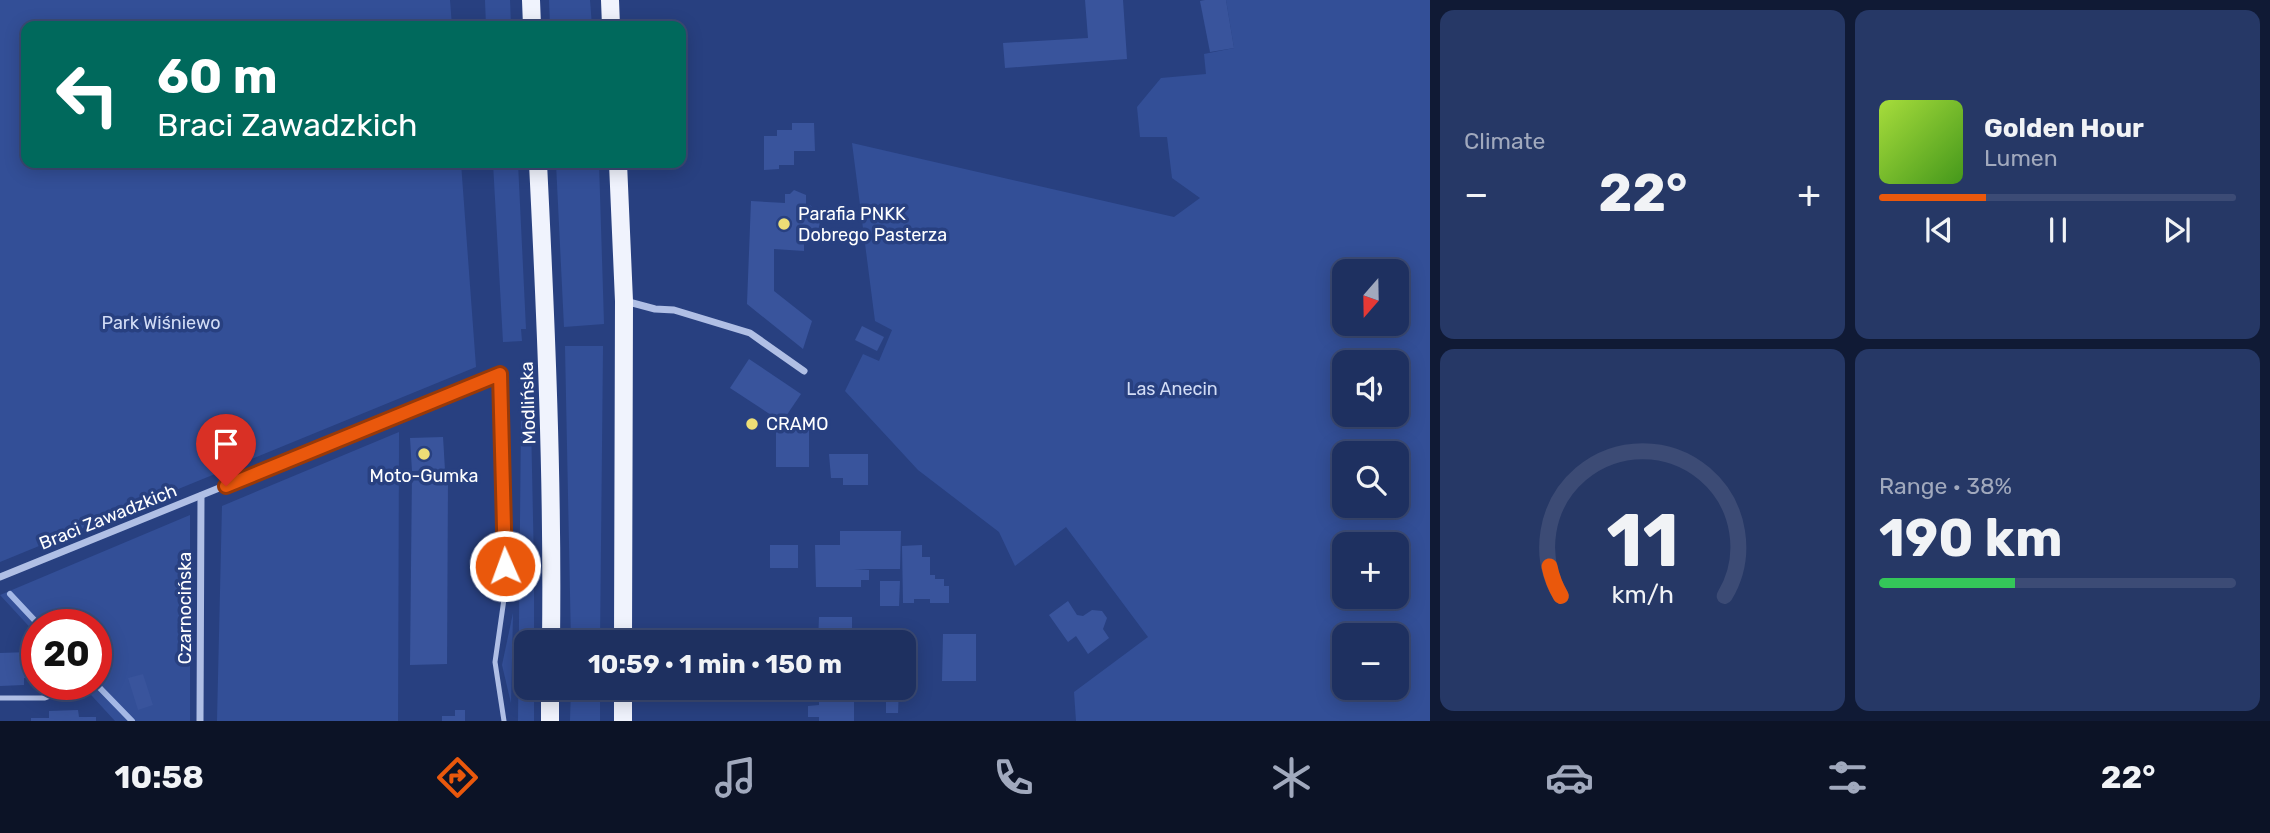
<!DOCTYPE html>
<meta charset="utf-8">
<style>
:root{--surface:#1e3060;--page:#263866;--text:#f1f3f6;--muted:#a1a9bd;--line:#3c4b75;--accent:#ea580c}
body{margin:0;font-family:Rubik,sans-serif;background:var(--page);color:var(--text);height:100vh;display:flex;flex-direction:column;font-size:26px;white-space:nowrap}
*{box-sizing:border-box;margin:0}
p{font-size:23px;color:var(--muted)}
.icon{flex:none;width:38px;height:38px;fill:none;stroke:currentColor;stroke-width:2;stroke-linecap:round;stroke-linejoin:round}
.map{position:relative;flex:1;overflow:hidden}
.drawer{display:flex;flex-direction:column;gap:10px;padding:10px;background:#101a35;width:840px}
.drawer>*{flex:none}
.guide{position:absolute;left:21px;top:21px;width:665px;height:147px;border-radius:14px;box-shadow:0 4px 18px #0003,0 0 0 2px var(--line);background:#00695c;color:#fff;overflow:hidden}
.needle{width:46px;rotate:200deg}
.fabs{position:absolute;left:1332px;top:259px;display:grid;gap:14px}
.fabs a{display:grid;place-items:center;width:77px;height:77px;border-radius:14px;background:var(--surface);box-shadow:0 4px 18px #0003,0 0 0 2px var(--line);font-size:35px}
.speed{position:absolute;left:21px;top:609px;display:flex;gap:14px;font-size:35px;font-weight:700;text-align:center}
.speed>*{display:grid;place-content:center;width:91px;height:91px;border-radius:50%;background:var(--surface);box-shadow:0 4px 18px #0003,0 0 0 2px var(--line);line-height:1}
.speed .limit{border:10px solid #d22;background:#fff;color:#111}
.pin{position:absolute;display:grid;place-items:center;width:60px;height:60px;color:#fff;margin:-72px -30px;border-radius:50% 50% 50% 0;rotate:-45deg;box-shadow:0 0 7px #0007}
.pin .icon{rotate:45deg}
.me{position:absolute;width:77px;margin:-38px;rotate:358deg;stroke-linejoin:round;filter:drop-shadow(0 0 5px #0008)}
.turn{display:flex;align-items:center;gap:24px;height:147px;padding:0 21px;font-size:32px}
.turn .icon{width:91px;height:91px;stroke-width:2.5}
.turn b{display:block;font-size:49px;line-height:60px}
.big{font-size:52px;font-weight:700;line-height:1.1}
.drawer .card{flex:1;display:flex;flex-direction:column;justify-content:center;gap:10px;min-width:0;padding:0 24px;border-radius:14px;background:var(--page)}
.drawer .dial{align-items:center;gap:0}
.dial svg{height:182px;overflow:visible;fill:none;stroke:var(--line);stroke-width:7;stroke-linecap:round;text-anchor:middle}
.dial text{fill:var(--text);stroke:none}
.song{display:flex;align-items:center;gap:21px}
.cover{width:84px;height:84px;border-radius:10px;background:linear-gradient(135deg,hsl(80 70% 55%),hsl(100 70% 35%))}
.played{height:7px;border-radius:4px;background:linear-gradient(90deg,var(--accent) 30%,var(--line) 30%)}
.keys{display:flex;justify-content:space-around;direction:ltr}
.heat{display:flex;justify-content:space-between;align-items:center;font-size:38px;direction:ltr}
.charge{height:10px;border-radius:5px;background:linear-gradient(90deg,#34c759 38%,var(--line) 0)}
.drawer .tiles{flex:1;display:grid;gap:10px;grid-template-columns:repeat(2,1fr)}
.trip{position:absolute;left:514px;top:630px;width:402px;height:70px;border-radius:14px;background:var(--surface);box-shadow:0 4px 18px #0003,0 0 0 2px var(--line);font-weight:700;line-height:70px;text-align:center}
.tabs{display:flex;height:112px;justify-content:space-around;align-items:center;background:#0c1326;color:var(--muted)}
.tabs .icon{width:49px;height:49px}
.tabs .selected{color:var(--accent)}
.tabs b{font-size:32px;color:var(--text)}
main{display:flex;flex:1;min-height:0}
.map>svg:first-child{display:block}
.green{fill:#334f97;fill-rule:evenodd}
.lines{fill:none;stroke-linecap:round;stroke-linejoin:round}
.stream{stroke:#a4b8e6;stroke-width:6}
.building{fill:#39549c}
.service{stroke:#b0bfe5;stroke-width:5}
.minor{stroke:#b0bfe5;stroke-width:7}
.primary{stroke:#f0f3fd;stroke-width:18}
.tree{fill:#8696c0}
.route-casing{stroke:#983908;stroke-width:18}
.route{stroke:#ea580c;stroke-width:12}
.poi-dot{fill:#edde76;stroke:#284080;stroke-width:2.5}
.labels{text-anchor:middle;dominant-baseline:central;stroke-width:7;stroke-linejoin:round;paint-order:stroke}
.poi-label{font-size:18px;fill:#fff;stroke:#284080;text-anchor:start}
.park-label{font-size:18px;fill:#d2dcf5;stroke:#284080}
.street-label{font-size:18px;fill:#fff;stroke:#284080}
</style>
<main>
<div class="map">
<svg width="1430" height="721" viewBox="0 0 1430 721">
<rect width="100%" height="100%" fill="#284080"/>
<!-- green -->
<g class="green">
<polygon points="0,0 450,0 452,26 26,26 26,163 461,163 476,367 0,562"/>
<polygon points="485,0 510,0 511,26 486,26"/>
<polygon points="549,0 590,0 592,26 550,26"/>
<path d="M1226 0H1430V721H1076L1074 692 1148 637 1066 527 1015 566 999 532 918 470 845 391 863 354 879 361 892 330 875 321 852 143 1174 217 1200 198 1172 178 1167 137H1140L1137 107 1161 78 1206 74 1204 54 1234 48ZM1344 271H1396V324H1344ZM1344 362H1396V415H1344ZM1344 453H1396V506H1344ZM1344 544H1396V597H1344ZM1344 635H1396V688H1344Z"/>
<polygon points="493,163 518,163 526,329 521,329 522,341 503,342"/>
<polygon points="556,163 599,163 604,324 564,327"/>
<polygon points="565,346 603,346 600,642 571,642"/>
<polygon points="521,421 531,421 534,566 534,642 527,642 527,688 534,688 534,721 518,721"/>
<polygon points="399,432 398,721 217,721 222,506"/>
<polygon points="190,515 190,721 115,721 81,684 96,684 96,625 37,625 37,635 0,595"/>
<polygon points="513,613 511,703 502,665"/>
<polygon points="571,688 600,688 600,721 570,721"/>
</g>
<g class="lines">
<!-- stream -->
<g class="stream">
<polyline points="10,594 39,625"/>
<polyline points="96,684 132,721"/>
</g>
</g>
<!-- building -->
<g class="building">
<polygon points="1085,0 1123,0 1127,59 1005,68 1003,43 1088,38"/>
<polygon points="1205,0 1226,0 1234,48 1210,52 1200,1"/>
<polygon points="792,123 814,123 815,151 794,151 794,165 779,165 779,169 764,170 764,136 777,136 777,130 792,130"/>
<polygon points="794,190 806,195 806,205 810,205 820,216 819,231 809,241 804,241 804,251 774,249 774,291 812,321 803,349 747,304 751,201 785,203 785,194 790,194"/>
<polygon points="862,326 884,337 877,351 855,340"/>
<polygon points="749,359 801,394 782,422 730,388"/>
<rect x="776" y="427" width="33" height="40"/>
<polygon points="443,437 445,470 412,471 410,438"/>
<polygon points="829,454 868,454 868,485 843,485 843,478 831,478"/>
<polygon points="448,472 447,664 410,665 412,474"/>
<polygon points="840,531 901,531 900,569 854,569 869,570 869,580 861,580 861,587 816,587 815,545 840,545"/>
<rect x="770" y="545" width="28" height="23"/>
<polygon points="922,545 922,557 930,557 930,575 935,575 935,579 944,579 944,586 949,586 949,603 930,603 930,599 914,599 914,603 903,603 902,546"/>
<polygon points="880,581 900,581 899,606 880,606"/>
<polygon points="1068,601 1077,615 1083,616 1092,610 1102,611 1107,618 1103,629 1109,638 1088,654 1076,636 1068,642 1049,615"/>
<polygon points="819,617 852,617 852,642 818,642"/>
<polygon points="943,634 976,634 976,681 942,681"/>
<polygon points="30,652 30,656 37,656 37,678 24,678 24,685 0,686 0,653"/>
<polygon points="143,674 153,705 138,710 128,678"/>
<polygon points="886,688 899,688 898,713 886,713"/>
<polygon points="819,694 854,694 854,721 819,721 819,717 808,717 808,706 819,705"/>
<polygon points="78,710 79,717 96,717 96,721 31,721 31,718 49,718 49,711"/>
<polygon points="455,710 465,710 465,721 442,721 442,716 455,716"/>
</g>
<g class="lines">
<!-- service -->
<g class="service">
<polyline points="500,374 505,592 495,662 504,721"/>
<polyline points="0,698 45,698 74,687"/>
</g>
<!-- minor -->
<g class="minor">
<polyline points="625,301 655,309 674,310 750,333 804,371"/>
<polyline points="0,577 500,374"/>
<polyline points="200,721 201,496"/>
</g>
<!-- primary -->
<g class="primary">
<polyline points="531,0 532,26"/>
<polyline points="610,0 611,26"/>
<path d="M538 163C546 323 553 482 551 642"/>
<polyline points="618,163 624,301 623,642"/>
<polyline points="550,721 550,688"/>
<polyline points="623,721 623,688"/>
</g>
</g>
<!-- trees -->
<circle class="tree" cx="227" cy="454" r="8"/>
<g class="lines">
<!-- route casing -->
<g class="route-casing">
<polyline id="route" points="226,486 500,374 505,566"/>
</g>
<!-- route -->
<use href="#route" class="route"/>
</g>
<!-- markers -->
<g class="poi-dot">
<circle cx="784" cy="224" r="7"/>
<circle cx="752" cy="424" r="7"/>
<circle cx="424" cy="454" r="7"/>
</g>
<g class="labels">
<!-- poi labels -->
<g class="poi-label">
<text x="798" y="214">Parafia PNKK<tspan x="798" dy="21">Dobrego Pasterza</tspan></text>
<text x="766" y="424">CRAMO</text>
<text x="424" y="476" text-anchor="middle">Moto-Gumka</text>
</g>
<!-- park labels -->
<g class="park-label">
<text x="161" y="323">Park Wiśniewo</text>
<text x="1172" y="389">Las Anecin</text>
</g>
<!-- street labels -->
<g class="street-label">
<text transform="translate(528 403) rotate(-92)">Modlińska</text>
<text transform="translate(108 517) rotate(-22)">Braci Zawadzkich</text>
<text transform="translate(185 608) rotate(-90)">Czarnocińska</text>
</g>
</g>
</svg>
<div class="fabs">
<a><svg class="needle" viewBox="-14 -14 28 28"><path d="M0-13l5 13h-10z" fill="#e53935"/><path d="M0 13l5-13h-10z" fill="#a1a9bd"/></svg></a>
<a><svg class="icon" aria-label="sound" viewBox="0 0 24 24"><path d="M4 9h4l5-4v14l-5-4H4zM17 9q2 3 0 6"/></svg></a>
<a><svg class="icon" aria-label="search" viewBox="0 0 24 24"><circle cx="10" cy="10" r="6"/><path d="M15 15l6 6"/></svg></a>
<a>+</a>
<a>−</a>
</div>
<div class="speed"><div class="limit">20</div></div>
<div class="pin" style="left:226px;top:486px;background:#d93025"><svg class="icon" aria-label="arrive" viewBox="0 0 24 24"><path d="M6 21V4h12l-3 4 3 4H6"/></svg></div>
<svg class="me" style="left:505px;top:566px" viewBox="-20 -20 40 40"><circle r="17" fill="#ea580c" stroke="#fff" stroke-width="3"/><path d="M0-11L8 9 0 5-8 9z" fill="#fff"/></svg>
<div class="trip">10:59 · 1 min · 150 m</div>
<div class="guide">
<div class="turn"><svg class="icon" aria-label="left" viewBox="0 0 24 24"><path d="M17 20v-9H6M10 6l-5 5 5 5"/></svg><div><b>60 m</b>Braci Zawadzkich</div></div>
</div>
</div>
<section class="drawer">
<div class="tiles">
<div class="card"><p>Climate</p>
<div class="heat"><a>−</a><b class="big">22°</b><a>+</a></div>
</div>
<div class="card">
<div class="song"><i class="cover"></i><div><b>Golden Hour</b><p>Lumen</p></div></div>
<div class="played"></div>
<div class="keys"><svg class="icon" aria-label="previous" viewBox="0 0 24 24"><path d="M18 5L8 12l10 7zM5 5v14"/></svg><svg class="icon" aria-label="pause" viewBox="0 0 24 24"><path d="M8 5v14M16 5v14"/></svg><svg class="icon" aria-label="next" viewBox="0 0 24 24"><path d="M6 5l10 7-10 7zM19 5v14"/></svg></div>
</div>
<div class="card dial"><svg viewBox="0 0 100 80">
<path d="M14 69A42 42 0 1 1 86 69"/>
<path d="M14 69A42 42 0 0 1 9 56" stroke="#ea580c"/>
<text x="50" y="56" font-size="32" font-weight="700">11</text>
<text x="50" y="72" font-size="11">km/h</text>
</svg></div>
<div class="card"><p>Range · 38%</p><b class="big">190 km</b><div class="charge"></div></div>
</div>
</section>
</main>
<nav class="tabs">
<b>10:58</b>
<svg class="icon selected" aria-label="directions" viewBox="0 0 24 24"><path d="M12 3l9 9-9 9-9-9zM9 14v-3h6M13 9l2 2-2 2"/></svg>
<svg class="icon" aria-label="music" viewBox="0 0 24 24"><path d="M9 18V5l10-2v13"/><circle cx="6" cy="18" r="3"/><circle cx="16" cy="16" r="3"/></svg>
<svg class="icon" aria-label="phone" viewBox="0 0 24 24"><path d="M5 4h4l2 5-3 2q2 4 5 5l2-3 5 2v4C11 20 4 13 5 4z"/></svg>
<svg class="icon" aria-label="climate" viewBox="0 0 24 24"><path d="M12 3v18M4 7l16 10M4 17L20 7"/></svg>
<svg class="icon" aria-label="car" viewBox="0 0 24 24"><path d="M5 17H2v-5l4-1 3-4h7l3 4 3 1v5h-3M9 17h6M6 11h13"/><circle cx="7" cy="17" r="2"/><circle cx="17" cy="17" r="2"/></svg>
<svg class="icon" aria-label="filters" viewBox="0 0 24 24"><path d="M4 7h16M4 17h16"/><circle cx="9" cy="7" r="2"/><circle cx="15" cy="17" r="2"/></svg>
<b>22°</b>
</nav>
